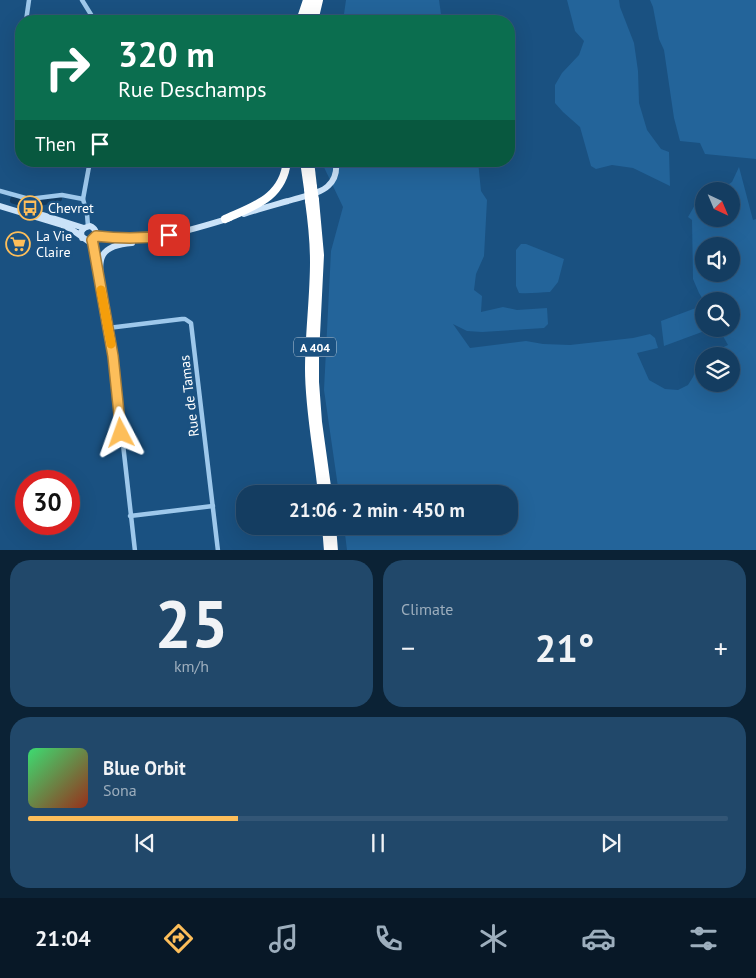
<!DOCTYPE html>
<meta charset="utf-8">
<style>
:root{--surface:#143d61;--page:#21486a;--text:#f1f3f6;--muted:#9daebd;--line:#335676;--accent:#fdbe5a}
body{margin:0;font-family:"PT Sans",sans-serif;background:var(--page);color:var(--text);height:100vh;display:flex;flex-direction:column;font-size:19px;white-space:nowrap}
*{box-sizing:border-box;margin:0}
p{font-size:16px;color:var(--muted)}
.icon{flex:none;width:28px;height:28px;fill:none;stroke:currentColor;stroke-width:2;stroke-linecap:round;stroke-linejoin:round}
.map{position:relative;height:550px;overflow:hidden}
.panel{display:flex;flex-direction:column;gap:10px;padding:10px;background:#0b2235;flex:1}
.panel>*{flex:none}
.banner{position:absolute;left:15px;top:15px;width:500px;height:152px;border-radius:20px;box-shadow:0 5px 20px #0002,0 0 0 1px var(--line);background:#0b6e4f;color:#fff;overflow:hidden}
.needle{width:32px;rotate:136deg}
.controls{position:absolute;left:695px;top:182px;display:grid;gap:10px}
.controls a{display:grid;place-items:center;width:45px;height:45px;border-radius:50%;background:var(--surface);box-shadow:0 5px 20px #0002,0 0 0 1px var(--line);font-size:25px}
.speed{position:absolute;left:15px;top:470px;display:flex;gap:10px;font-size:25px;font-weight:700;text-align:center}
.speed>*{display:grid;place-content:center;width:65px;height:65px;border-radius:50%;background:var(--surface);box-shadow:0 5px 20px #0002,0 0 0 1px var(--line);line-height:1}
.speed .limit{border:8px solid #d22;background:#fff;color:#111}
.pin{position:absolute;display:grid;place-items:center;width:42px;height:42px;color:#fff;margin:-21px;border-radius:10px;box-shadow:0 2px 8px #0006}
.me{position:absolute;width:55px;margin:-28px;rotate:356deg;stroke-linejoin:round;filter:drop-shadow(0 0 4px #0008)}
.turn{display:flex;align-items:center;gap:18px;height:105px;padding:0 20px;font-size:22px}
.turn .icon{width:65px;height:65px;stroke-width:2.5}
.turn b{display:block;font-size:35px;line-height:42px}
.then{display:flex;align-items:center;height:48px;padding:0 20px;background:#0003;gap:10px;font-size:19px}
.big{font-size:38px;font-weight:700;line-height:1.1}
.panel .tile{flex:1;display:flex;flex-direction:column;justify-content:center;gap:8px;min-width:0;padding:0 18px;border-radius:20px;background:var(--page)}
.panel .dial{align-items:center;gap:0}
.dial b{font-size:65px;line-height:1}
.song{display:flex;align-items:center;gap:15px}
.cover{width:60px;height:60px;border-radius:8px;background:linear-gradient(135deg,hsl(140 70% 55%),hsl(10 70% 35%))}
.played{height:5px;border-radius:2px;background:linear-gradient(90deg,var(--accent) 30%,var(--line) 30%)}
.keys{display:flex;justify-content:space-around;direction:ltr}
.heat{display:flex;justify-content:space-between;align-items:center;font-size:28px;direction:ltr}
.panel .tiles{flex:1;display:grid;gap:10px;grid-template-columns:1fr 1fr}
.tile:last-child{grid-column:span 2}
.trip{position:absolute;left:236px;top:485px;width:282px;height:50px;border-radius:20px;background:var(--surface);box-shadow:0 5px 20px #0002,0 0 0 1px var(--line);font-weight:700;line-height:50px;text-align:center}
.tab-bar{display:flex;height:80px;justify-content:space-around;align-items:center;background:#081827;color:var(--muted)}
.tab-bar .icon{width:35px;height:35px}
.tab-bar .on{color:var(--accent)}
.tab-bar b{font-size:22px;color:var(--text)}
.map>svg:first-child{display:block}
.green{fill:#23649a;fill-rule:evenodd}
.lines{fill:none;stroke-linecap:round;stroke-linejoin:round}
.river{stroke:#113a5f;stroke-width:8}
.street{stroke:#9ec8eb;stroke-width:4.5}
.secondary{stroke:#cae2f8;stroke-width:6}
.highway{stroke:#fff;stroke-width:8}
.highway-bridge{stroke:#fff;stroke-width:8}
.route-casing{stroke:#a47c3a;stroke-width:12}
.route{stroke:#fdbe5a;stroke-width:9}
.slow{stroke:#f59e0b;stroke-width:9}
.labels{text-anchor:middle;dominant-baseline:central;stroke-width:5;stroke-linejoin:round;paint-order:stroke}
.shield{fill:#1a5181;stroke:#bacbd9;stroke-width:1}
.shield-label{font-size:12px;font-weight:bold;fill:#fff}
.poi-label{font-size:14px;fill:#fff;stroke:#1a5181;text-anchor:start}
.street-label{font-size:14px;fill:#fff;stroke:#1a5181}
</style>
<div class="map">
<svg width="756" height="551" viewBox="0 0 756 551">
<rect width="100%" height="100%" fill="#1a5181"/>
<!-- green -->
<g class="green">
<polygon points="346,0 439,0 442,21 343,21"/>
<polygon points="567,0 619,0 620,7 634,43 638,71 639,103 647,130 661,149 669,152 670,186 633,168 612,165 596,169 591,166 580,127 563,112 555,103 555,85 562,73 579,55 584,41 575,31"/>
<polygon points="650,0 756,0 756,159 705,154 700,143 680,141 674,118 664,50 659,39 653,7"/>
<path d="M321 161H478L481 191 487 200 484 256 476 274 474 290 482 296 481 312 503 307 517 310 547 308 548 324 544 328 482 332 467 331 453 324 470 348 526 341 543 344 570 345 633 338 650 334 655 338 658 348 637 353 649 380 665 389 678 390 688 385 693 377 698 364 704 358V384H731V356H705L728 345 719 329H731V301H704L699 293 693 279 692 220 688 217 699 198 704 196V219H731V191H719L732 182 739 167 753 220 756 219V550H347L344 526H510V494H339L324 390 331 251 343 207ZM704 246H731V274H704Z"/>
<path d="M521 244H526L564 259 558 282 550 292C540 292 530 294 519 293L516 286V250Z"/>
<polygon points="704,305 704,329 710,329 664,346 661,321"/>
</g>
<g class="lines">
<!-- river -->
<polyline class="river" points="14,200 29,204 58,198"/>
<!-- street -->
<g class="street">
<polyline points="82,0 95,21"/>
<polyline points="26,21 29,0"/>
<polyline points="21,30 19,32 18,41 21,41"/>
<polyline points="0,191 29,199 62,195 83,199"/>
<polyline points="88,226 87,214 83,199 90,161"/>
<polyline points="92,240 93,244 98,275"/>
<polyline points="101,293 113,355 135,551"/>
<polyline points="108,328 182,319 185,319 191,323 218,551"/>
<polyline points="130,516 213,506"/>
</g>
<!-- secondary -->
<g class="secondary">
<path d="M0 206 62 225 71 229 88 241H90L95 237C97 232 95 228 90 226L84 228 81 232 82 238"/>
<path d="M244 214C259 209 274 205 288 201 300 197 320 194 328 186 335 180 337 170 336 161"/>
<polyline points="43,215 84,228"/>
<path d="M96 236C148 244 181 233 230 218"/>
<path d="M102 294C100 263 93 246 132 243"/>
</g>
<!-- highway -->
<g class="highway">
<polyline points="300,21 307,0"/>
<polyline points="308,21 313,0"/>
<polyline points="314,21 319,0"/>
<polyline points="304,161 308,189"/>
<polyline points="310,161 313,187"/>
<polyline points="315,200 320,255 315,355 315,382 318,422 328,494"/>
<path d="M309 201C312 222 314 242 314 262 314 298 309 333 309 369 309 411 318 452 322 494"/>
<path d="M225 219C254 206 283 198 287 161"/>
<polyline points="326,526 328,551"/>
<polyline points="332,526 334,551"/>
</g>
<!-- highway-bridge -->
<g class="highway-bridge">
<polyline points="313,187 315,200"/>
<polyline points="308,189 309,201"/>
</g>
</g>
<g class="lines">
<!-- route casing -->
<g class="route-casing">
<path id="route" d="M121 433 113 356 93 244 92 240 96 236C121 239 144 239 169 235"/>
</g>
<!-- route -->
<use href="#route" class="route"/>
<!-- slow -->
<polyline class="slow" points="101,290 111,344"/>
</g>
<!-- icons -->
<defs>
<g id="bus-ring" transform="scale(1.25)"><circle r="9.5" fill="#1a5181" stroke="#fdbe5a" stroke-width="1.5"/><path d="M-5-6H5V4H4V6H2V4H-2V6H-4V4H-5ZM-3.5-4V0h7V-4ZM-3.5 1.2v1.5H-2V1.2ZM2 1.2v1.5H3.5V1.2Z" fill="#fdbe5a"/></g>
<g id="supermarket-ring" transform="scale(1.25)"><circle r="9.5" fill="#1a5181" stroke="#fdbe5a" stroke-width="1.5"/><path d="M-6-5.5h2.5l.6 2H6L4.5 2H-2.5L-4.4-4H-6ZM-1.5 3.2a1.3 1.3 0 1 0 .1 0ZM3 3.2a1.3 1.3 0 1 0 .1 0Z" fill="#fdbe5a"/></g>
</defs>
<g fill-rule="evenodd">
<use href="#bus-ring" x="30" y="208"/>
<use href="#supermarket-ring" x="18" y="244"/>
</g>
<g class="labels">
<!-- shield labels -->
<rect class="shield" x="294" y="337.5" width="42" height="19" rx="4"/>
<g class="shield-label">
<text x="315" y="347">A 404</text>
</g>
<!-- poi labels -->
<g class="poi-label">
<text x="48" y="208">Chevret</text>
<text x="36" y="236">La Vie<tspan x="36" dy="16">Claire</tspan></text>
</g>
<!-- street labels -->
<g class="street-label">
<text transform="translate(189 396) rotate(-97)">Rue de Tamas</text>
</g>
</g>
</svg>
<div class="controls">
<a><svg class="needle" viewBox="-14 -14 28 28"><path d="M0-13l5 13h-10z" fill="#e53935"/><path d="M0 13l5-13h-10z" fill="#9daebd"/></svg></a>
<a><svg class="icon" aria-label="sound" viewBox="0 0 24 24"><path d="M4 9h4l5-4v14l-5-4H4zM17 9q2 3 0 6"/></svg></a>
<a><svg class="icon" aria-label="search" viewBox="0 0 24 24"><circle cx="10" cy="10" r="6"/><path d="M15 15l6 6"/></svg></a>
<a><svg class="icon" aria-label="layers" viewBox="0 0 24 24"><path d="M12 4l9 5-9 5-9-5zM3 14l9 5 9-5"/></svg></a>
</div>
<div class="speed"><div class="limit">30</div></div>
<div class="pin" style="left:169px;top:235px;background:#d93025"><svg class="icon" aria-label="arrive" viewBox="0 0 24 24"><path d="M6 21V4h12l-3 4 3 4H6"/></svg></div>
<svg class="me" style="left:121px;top:433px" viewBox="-20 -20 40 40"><path d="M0-17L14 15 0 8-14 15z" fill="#fdbe5a" stroke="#fff" stroke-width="4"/></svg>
<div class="trip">21:06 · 2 min · 450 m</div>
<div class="banner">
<div class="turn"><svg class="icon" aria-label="right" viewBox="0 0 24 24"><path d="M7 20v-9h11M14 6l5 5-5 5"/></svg><div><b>320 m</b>Rue Deschamps</div></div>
<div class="then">Then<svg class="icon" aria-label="arrive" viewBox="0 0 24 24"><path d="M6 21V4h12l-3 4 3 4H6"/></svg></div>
</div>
</div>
<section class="panel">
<div class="tiles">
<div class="tile dial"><b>25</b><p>km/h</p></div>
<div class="tile"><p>Climate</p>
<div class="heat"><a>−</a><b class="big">21°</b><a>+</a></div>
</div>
<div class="tile">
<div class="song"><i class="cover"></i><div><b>Blue Orbit</b><p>Sona</p></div></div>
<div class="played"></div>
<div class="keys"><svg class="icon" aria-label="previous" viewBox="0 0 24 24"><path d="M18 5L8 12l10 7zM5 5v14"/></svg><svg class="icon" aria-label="pause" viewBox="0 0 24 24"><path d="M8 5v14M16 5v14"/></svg><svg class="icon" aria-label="next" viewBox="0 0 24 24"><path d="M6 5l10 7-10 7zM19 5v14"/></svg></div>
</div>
</div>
</section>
<nav class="tab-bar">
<b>21:04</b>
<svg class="icon on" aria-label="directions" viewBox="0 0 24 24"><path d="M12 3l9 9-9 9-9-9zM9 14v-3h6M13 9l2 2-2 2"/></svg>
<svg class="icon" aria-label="music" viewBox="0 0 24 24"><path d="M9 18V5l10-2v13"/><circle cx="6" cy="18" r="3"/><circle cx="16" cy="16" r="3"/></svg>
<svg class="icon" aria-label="phone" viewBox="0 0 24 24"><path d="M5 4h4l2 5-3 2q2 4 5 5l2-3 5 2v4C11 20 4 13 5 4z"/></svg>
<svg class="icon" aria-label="climate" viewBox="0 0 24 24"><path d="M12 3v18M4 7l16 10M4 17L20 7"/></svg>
<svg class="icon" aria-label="car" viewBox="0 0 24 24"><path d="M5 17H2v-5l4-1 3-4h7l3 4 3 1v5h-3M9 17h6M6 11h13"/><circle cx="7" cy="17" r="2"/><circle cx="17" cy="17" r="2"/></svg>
<svg class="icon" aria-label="filters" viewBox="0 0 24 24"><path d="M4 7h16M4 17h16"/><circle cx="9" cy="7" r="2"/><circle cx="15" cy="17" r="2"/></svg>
</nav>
